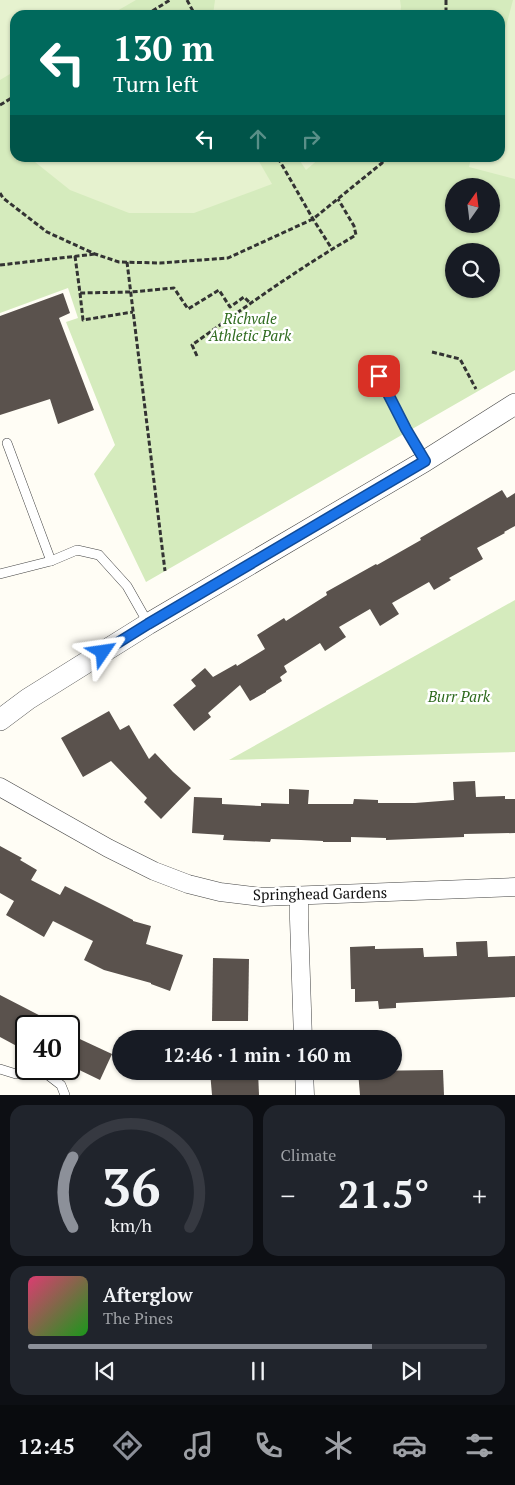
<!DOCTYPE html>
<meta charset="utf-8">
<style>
:root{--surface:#171b24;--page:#20242c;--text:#f1f3f6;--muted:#9ea1a6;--line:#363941;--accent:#8c9099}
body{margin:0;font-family:"PT Serif",serif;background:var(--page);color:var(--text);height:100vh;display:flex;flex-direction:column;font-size:19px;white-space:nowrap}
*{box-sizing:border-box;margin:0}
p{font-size:16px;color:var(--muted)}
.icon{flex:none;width:28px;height:28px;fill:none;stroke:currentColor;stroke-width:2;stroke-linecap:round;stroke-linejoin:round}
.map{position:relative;height:1095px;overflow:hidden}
.side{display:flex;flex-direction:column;gap:10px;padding:10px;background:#0d0f14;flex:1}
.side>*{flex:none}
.guide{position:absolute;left:10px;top:10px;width:495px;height:152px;border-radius:15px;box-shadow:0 1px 4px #0004;background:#00695c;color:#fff;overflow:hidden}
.needle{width:32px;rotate:14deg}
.fabs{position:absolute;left:445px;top:178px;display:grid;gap:10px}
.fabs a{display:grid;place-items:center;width:55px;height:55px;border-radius:50%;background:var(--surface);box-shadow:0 1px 4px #0004;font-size:25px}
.speed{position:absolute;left:15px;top:1015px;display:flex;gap:10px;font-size:25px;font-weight:700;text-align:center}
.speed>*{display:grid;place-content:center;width:65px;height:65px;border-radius:50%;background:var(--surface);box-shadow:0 1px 4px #0004;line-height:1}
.speed .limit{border:2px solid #111;border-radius:8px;background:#fff;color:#111}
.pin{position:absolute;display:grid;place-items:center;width:42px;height:42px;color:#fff;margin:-21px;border-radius:10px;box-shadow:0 2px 8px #0006}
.me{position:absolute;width:55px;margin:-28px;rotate:58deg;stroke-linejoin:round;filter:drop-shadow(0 0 4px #0008)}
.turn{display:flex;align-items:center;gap:18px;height:105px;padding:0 20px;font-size:22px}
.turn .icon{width:65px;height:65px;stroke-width:2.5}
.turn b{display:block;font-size:35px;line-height:42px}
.lanes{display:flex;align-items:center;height:48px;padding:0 20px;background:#0003;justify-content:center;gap:25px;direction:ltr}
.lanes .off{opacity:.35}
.big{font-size:38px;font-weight:600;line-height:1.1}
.side .widget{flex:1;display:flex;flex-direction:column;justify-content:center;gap:8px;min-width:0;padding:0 18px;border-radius:15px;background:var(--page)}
.side .dial{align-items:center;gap:0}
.dial svg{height:130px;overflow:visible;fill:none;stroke:var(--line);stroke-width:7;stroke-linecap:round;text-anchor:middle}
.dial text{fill:var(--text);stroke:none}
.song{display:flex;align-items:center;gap:15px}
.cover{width:60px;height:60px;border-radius:8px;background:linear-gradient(135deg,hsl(340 70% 55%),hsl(120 70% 35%))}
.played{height:5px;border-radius:2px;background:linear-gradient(90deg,var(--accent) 75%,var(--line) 75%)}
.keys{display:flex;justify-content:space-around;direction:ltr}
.heat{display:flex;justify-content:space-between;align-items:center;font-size:28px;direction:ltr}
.side .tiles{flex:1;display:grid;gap:10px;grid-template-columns:1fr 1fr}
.widget:last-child{grid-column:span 2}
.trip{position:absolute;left:112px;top:1030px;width:290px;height:50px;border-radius:25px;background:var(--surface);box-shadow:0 1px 4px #0004;font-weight:600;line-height:50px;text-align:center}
.tabs{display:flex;height:80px;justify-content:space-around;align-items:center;background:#090b0e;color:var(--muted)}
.tabs .icon{width:35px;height:35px}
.tabs .selected{color:var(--accent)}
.tabs b{font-size:22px;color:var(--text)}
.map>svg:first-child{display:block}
.green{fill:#d5ebbd;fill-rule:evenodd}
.pitch{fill:#e6f2cf}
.building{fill:#5a524d}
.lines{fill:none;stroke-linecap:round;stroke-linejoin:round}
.service-casing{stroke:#444;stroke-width:10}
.minor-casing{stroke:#444;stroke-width:19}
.tertiary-casing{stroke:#444;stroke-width:22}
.path{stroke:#333;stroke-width:3;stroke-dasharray:5 2.5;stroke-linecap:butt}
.service{stroke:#fff;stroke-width:9}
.minor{stroke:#fff;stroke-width:18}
.tertiary{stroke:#fff;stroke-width:21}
.route-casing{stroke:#114b97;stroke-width:12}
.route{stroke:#1a73e8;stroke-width:9}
.labels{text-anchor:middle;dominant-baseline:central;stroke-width:5;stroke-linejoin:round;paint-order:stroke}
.park-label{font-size:15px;font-style:italic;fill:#2f6b1f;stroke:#fff}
.street-label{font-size:15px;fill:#111;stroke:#fff}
</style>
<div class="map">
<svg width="515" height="1095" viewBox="0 0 515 1095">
<rect width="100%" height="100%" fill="#fffdf5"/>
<!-- green -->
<g class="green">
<path d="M0 0H515V370L146 582 94 474 115 445 66 322 78 318 68 288 0 313ZM15 15H500V158H15ZM454 186H491V224H454ZM454 251H491V289H454Z"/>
<polygon points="515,600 515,752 229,760"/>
</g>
<!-- pitch -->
<g class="pitch">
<polygon points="0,0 136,0 110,15 15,15 15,71 0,80"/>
<polygon points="215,0 400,0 401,7 400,15 213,15"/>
<polygon points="513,0 515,0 515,179 469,167 471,158 500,158 500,49"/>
<polygon points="30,158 257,158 272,184 194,213 129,213 70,190"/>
<polygon points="298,158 320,158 306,170"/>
</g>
<!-- building -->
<g class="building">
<polygon points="63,293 70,313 59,318 94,410 58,424 50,399 0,415 0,316"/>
<polygon points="502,490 507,498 515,493 515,526 504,532 505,533 477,548 483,559 449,578 451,580 434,590 429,582 392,603 399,614 380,626 370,609 339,627 346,637 325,651 320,643 284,666 287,672 280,677 282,681 266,691 266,692 250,701 240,685 208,713 211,717 194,731 173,705 196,686 191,680 205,668 213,677 236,664 237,666 265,649 257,635 284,618 286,621 327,595 326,592 376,564 377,565 421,540 420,538"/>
<polygon points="109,711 120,730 129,725 149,759 155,753 173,772 191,788 161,819 144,802 147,798 111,761 83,777 61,738"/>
<polygon points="475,781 476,797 505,796 505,799 515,799 515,833 464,834 464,837 386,840 386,838 351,837 351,842 323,842 323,841 301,840 271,839 270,842 223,840 224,835 192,833 194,797 222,798 222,804 261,806 261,803 289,804 289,789 309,790 308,804 353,804 354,799 378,800 378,803 415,803 454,800 453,782"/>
<polygon points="0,846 22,858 20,860 37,870 31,880 60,895 65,886 133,920 133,921 151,926 146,944 183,955 170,991 151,984 151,983 104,970 84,960 93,941 53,921 44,937 6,915 14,901 0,893"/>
<polygon points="487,941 488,957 515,956 515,997 396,1003 396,1008 379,1009 378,1001 355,1002 355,989 351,989 350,947 375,946 375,949 423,948 424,957 457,956 456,942"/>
<polygon points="213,958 249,959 248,1021 212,1021"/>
<polygon points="0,995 60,1026 26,1026 26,1051 0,1037"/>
<polygon points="69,1034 112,1054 100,1080 69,1065"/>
<polygon points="443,1070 444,1095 360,1095 358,1071"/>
<polygon points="210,1071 258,1071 259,1095 212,1095"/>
</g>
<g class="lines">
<!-- service casing -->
<g class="service-casing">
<g id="service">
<polyline points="379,376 406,429 425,461"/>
<polyline points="7,443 51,561"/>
<polyline points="0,574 51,561 77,550 99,555 127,586 148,623"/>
<polyline points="0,1069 16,1074 32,1073 48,1075 61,1085 65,1095"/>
</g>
</g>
<!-- minor casing -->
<g class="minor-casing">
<g id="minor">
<polyline points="0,787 108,848 154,871 188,884 220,892 261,897 515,887"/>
<polyline points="299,896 299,919 303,1039"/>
<polyline points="304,1071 305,1095"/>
</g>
</g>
<!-- tertiary casing -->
<g class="tertiary-casing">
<polyline id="tertiary" points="0,720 28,699 148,624 425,461 515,404"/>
</g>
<!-- path -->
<g class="path">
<polyline points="187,0 195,15"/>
<polyline points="446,0 446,15"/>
<polyline points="146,15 170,0"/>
<polyline points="0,105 15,96"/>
<polyline points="278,158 313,219 332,249"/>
<polyline points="0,193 3,198 47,232 95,254 119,262 160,263 228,258 313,219 382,163 386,158"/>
<polyline points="75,256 80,293 131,292 174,288 188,309 219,290 230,307 244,297 250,303"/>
<polyline points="127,262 165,571"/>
<polyline points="0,265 95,254"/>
<polyline points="80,293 83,320 133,312"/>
<polyline points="432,352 460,359 476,389"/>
<path d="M197 356 192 345C245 307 299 268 356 235L354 226 338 199"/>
</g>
<!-- service -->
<use href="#service" class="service"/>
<!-- minor -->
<use href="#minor" class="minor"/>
<!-- tertiary -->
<use href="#tertiary" class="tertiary"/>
</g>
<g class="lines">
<!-- route casing -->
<g class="route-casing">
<polyline id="route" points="103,652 148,624 425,461 406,429 379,376"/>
</g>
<!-- route -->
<use href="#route" class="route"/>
</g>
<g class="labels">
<!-- park labels -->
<g class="park-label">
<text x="250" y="318">Richvale<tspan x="250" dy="17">Athletic Park</tspan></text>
<text x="459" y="696">Burr Park</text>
</g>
<!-- street labels -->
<g class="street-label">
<text transform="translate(320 893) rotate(-1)">Springhead Gardens</text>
</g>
</g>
</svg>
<div class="fabs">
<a><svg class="needle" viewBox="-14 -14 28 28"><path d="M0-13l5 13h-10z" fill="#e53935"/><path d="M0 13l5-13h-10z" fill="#9ea1a6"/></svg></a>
<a><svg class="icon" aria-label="search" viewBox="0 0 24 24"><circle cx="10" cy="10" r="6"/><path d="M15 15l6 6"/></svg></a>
</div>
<div class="speed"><div class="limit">40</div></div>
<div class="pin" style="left:379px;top:376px;background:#d93025"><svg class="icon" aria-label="arrive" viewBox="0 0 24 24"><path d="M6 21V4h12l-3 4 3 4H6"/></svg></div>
<svg class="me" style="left:103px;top:652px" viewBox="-20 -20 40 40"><path d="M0-17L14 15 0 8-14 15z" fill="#1a73e8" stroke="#fff" stroke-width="4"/></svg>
<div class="trip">12:46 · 1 min · 160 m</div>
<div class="guide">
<div class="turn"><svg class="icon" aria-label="left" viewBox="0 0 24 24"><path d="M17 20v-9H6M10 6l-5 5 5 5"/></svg><div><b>130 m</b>Turn left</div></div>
<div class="lanes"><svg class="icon" aria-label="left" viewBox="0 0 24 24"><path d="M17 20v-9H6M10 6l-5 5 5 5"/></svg><svg class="icon off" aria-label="ahead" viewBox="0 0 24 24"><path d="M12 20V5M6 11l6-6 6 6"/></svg><svg class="icon off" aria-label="right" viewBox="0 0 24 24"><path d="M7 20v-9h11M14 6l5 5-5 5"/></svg></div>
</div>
</div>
<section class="side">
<div class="tiles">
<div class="widget dial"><svg viewBox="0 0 100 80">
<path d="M14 69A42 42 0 1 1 86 69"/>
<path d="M14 69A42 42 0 0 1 14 26" stroke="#8c9099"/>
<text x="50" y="56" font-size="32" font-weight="700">36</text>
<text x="50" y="72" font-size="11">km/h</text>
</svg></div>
<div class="widget"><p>Climate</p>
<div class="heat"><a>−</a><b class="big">21.5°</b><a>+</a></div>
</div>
<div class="widget">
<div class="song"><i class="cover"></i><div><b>Afterglow</b><p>The Pines</p></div></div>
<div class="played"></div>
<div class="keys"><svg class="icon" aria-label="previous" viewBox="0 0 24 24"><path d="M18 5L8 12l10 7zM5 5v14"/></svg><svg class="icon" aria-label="pause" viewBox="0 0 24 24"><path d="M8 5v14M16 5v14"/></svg><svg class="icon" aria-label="next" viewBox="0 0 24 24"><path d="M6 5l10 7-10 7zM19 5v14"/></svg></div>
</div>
</div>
</section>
<nav class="tabs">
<b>12:45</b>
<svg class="icon selected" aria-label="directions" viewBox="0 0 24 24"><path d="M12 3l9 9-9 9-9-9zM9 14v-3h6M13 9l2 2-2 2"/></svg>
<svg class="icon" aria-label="music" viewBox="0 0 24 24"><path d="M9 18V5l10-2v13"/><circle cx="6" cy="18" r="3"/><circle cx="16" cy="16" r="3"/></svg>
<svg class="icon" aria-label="phone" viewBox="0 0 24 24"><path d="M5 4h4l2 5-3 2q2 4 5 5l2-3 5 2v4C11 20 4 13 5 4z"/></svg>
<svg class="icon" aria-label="climate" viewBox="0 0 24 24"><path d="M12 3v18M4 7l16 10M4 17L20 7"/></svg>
<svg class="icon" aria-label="car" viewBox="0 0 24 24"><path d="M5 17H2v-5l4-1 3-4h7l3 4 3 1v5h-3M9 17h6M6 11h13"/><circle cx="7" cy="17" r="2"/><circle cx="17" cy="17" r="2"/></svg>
<svg class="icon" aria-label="filters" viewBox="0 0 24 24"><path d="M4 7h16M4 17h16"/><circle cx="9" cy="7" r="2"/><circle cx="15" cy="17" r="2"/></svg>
</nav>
